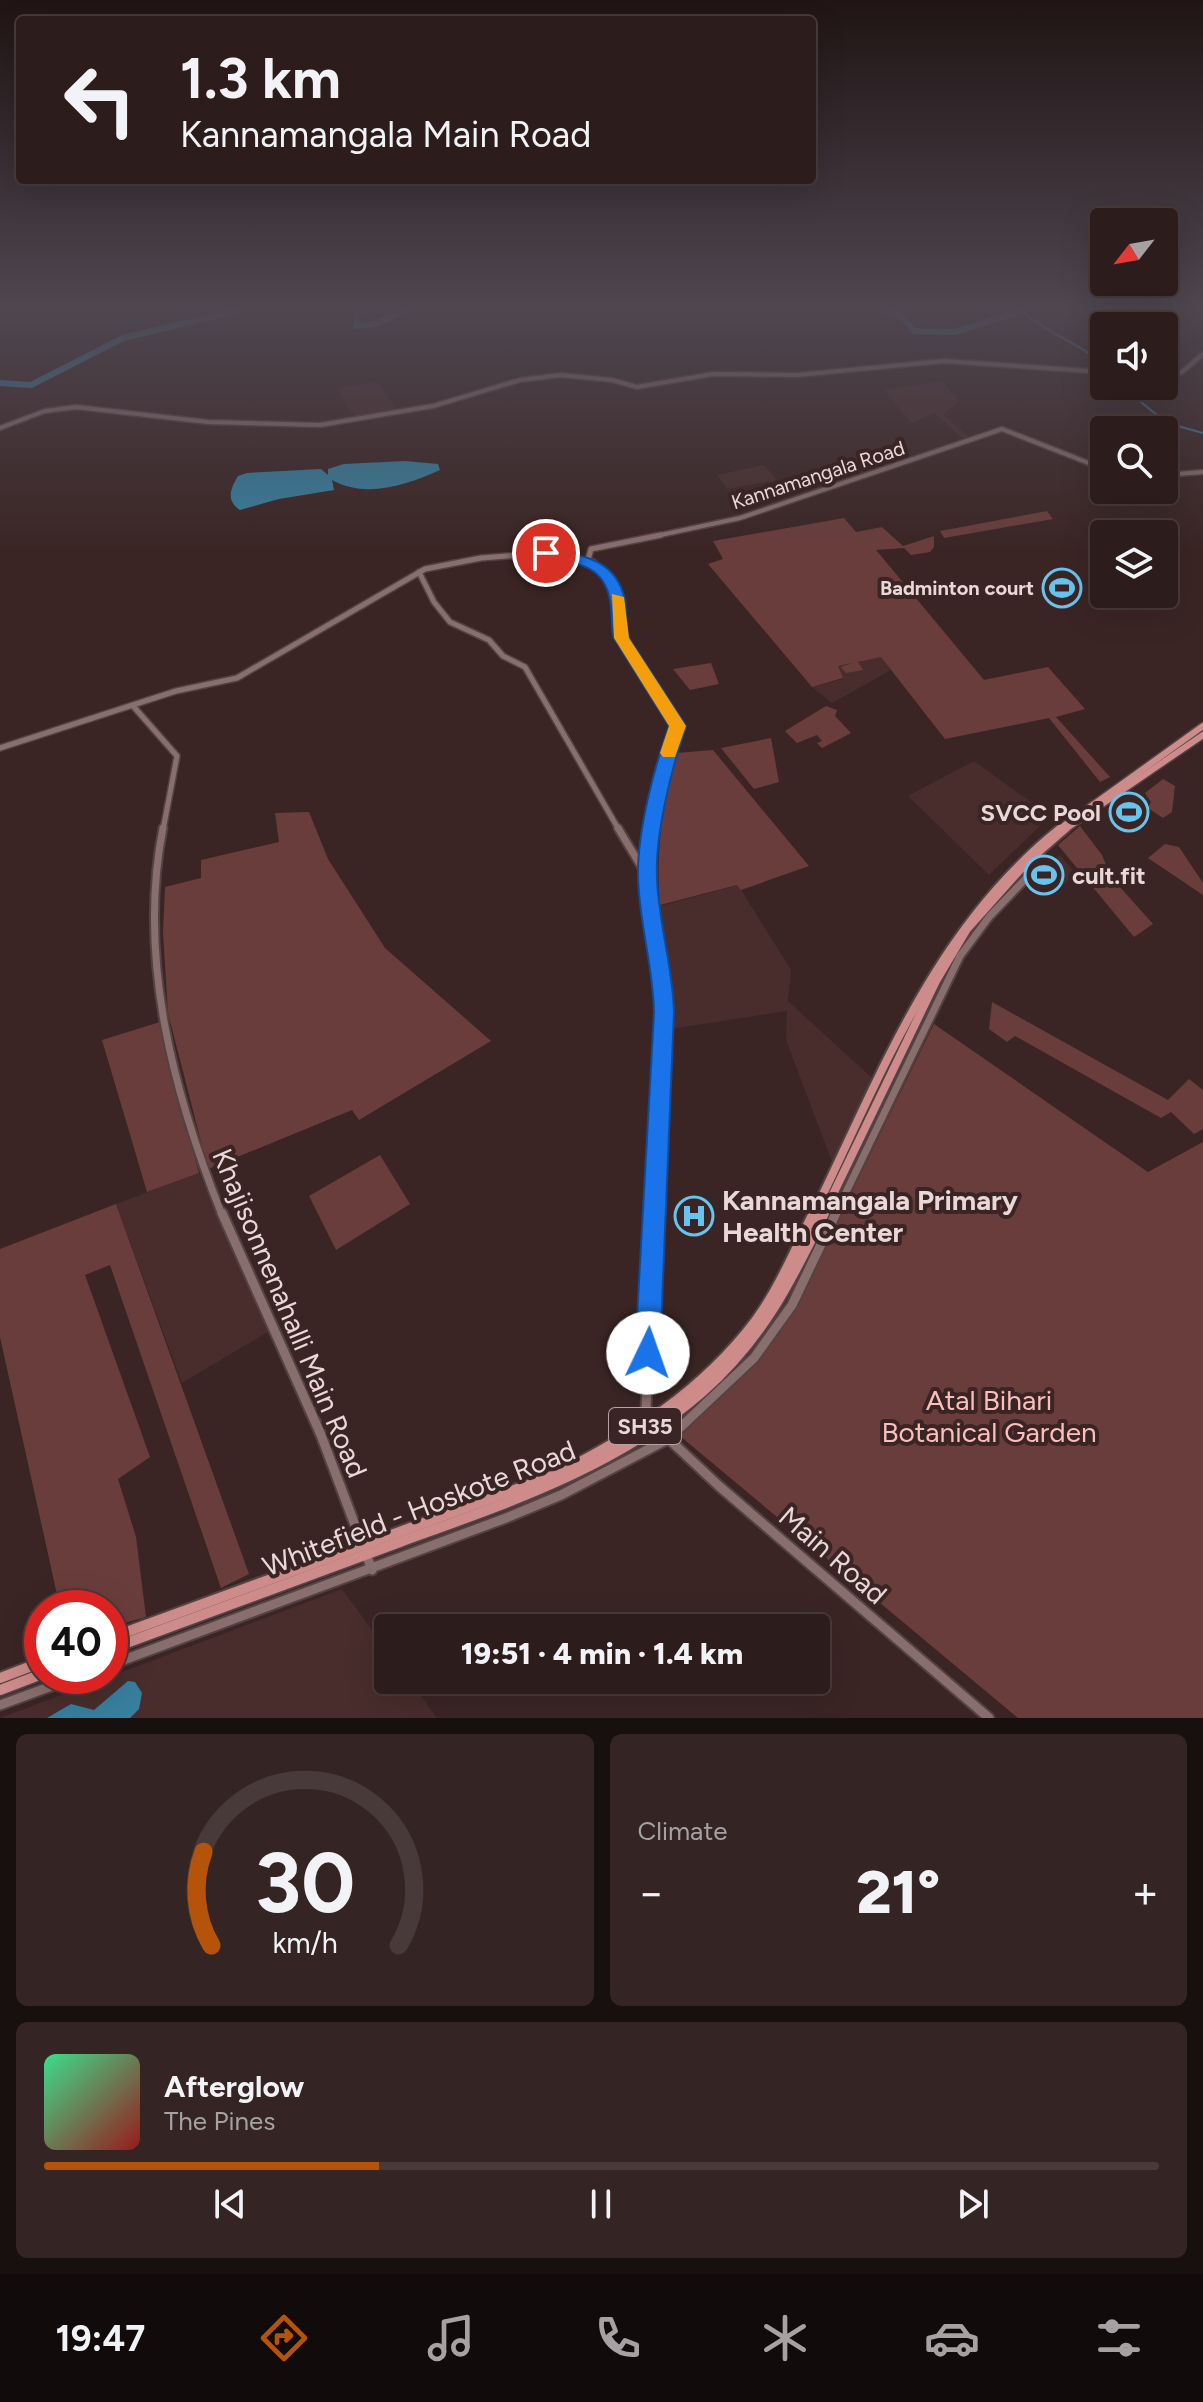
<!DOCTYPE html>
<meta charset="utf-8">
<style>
:root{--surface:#2c1c1b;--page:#342524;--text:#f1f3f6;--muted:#a6a1a3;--line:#483a3a;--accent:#b45309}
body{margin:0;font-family:Figtree,sans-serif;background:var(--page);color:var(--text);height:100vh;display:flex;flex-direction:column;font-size:30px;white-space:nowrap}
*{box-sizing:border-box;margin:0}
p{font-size:26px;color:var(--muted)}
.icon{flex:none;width:44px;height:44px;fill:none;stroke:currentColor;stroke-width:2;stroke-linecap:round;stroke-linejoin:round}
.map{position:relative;height:1718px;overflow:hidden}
.details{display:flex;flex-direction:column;gap:16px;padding:16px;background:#180f0f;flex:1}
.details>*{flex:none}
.guide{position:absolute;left:16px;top:16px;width:800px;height:168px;border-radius:8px;box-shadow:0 8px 32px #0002,0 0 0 2px var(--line);background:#2c1c1b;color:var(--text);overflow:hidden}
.needle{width:52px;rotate:239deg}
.controls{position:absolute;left:1090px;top:208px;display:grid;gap:16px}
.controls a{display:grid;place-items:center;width:88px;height:88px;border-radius:8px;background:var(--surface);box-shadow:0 8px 32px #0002,0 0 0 2px var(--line);font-size:40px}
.speed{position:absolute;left:24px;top:1590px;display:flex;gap:16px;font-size:40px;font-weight:700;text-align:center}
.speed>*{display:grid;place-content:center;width:104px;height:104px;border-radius:50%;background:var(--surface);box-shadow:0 8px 32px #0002,0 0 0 2px var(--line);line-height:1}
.speed .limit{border:12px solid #d22;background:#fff;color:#111}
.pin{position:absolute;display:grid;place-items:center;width:68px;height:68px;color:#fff;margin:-34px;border:4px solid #fff;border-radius:50%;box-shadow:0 2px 8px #0007}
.me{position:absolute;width:88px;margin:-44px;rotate:3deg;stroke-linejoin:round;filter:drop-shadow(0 0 6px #0008)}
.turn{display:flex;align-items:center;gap:28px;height:168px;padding:0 32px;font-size:36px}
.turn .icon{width:104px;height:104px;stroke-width:2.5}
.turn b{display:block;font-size:56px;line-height:68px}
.big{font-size:60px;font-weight:800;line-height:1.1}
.details .card{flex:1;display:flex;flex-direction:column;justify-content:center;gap:12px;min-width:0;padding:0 28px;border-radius:12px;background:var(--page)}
.details .dial{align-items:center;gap:0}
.dial svg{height:208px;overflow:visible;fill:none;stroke:var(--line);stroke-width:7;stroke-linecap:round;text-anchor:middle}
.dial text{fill:var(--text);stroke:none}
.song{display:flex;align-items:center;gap:24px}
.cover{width:96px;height:96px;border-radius:12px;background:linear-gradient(135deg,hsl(150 70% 55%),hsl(0 70% 35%))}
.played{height:8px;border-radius:4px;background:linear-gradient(90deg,var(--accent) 30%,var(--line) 30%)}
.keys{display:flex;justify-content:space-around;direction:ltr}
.heat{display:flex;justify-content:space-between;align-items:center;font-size:44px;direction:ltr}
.details .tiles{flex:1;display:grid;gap:16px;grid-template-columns:1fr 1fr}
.card:last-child{grid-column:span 2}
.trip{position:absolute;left:374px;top:1614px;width:456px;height:80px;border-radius:8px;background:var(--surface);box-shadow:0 8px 32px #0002,0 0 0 2px var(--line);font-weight:800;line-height:80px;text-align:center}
.dock{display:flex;height:128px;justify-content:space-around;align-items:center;background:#120b0b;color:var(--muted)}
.dock .icon{width:56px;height:56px}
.dock .selected{color:var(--accent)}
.dock b{font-size:36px;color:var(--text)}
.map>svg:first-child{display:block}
.built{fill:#482d2c}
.green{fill:#693d3c}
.water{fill:#377f9e}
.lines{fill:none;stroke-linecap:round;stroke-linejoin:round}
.stream{stroke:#377f9e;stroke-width:2}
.river{stroke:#377f9e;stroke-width:6}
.secondary-far3-casing{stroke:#544242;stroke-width:7}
.secondary-far2-casing{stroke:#544242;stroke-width:8}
.secondary-far1-casing{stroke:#544242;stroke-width:11}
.secondary-casing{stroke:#544242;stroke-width:13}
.primary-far2-casing{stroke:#544242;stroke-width:9}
.primary-far1-casing{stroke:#544242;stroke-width:12}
.primary-casing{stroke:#544242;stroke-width:14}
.secondary-far3{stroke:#886e6d;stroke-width:4}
.secondary-far2{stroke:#886e6d;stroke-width:5}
.secondary-far1{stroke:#886e6d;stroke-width:7}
.secondary{stroke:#886e6d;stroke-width:9}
.primary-far2{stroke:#cd8b8a;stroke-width:6}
.primary-far1{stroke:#cd8b8a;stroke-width:8}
.primary{stroke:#cd8b8a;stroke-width:10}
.route{fill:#1a73e8;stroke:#114b97;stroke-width:2}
.slow{fill:#f59e0b}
.labels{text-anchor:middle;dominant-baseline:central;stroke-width:8;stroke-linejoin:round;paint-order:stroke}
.far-street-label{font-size:20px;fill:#e8d9d8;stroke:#3a2524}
.far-poi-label{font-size:20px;font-weight:bold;fill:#e8d9d8;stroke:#3a2524;text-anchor:end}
.shield{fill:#3a2524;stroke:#b4a3a2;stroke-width:2}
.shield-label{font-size:22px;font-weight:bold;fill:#e8d9d8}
.poi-label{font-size:24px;font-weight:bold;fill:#e8d9d8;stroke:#3a2524;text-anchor:end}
.near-poi-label{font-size:28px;font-weight:bold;fill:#e8d9d8;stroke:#3a2524;text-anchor:start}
.near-street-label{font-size:28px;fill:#e8d9d8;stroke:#3a2524}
.near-park-label{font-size:28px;fill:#fabebc;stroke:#3a2524}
</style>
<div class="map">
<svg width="1203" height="1718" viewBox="0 0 1203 1718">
<rect width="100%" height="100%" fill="#3a2524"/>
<!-- built -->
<g class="built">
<polygon points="941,381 960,402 943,414 970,438 965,440 934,413 912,423 884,390"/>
<polygon points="378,382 397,411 355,417 336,388"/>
<polygon points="764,465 777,480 727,489 717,475"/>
<polygon points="881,657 891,670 832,703 812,687 843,679 837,666"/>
<polygon points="974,761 1050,816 989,875 908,796"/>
<polygon points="1060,855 1076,874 1055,890 1035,874"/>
<polygon points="738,885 791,970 788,1001 872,1078 832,1162 786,1040 787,1011 671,1029 660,906"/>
<polygon points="199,1173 268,1332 182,1383 116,1204"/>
<polygon points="342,1589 388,1652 388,1680 409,1680 437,1718 0,1718"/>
</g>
<!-- green -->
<g class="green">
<polygon points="1047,511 1053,519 944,538 940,531"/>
<polygon points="844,518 856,532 882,527 903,546 934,536 934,547 930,552 911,555 904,548 876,550 984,680 1048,667 1085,709 1056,717 1110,777 1100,782 1049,718 945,739 881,657 858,662 863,670 846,673 841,667 853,663 838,666 843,678 812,687 708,564 723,559 713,541"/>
<polygon points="711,663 719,684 690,690 673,669"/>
<polygon points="826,706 837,710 835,716 851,733 822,748 817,743 822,741 817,735 797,743 785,731"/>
<polygon points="771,738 779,782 754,789 721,748"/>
<path d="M713 750 809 866 741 890 737 885 660 905C655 854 663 803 676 753Z"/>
<polygon points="1163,779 1175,786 1172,812 1163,818 1148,808 1151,802 1145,793"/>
<polygon points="309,812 328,859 385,948 491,1041 359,1120 352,1110 208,1169 168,1013 163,933 165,887 201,878 201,860 279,842 275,813"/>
<polygon points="1080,826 1102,855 1111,877 1153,924 1134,937 1058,845"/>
<polygon points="1165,844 1179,847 1203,883 1203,895 1148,858"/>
<polygon points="992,1002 1168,1100 1189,1079 1203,1090 1203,1129 1194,1134 1171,1112 1161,1118 1015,1036 1007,1042 989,1029"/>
<polygon points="160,1022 199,1173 147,1192 102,1040"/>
<polygon points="934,1024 1148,1172 1203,1142 1203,1718 1018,1718 680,1436 759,1358 795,1308"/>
<polygon points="380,1155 410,1204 336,1250 309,1196"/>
<polygon points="116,1204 249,1574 221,1588 110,1265 85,1275 150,1457 118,1479 136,1537 146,1617 110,1627 110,1608 60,1608 0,1337 0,1249"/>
</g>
<!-- water -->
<g class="water">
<path d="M405 461 438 464 440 470C406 485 366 499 332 480L334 490 279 499 240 510C225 500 231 488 238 476L247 473 321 469 328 475V469L344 464Z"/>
<polygon points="128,1681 135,1682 142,1693 139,1709 130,1718 47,1718 71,1704 94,1710"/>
</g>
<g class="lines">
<!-- stream -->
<g class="stream">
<path d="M1022 311C1047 334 1079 342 1104 365"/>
<polyline points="1121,386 1167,423 1203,433"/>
</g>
<!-- river -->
<g class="river">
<polyline points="358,311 356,326 375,324 404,311"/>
<polyline points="886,311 903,317 914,331 955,332 1022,311"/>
<polyline points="0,383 31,385 123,338 236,311"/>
</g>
<!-- secondary-far3 casing -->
<g class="secondary-far3-casing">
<g id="secondary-far3">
<polyline points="1164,375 1182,372 1203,354"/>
<polyline points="0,428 45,411 76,407 208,422 320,425 433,406 520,380 561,375 612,380 637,387 713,374 797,375 944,361 1104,372"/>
<polyline points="1164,475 1203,472"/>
<polyline points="651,537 740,518 1002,429 1104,469"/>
</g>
</g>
<!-- secondary-far2 casing -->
<g class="secondary-far2-casing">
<g id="secondary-far2">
<polyline points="588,560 591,549 661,535"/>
<polyline points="419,572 434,602 450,622 489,640 503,656 525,667 619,830"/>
<polyline points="134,707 177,756 163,830"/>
<polyline points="0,748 176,691 237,678 425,569 481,558 546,553 593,562 613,584 621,638 678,726 662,771 654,830"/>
</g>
</g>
<!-- secondary-far1 casing -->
<g class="secondary-far1-casing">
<g id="secondary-far1">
<path d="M163 828C137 958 174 1095 222 1215"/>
<polyline points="618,828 647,876"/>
<polyline points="654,828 647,876 663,979 664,1027 655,1215"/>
<polyline points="835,1215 960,956 989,917 1031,873 1027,862"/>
</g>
</g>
<!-- secondary casing -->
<g class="secondary-casing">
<g id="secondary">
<polyline points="222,1213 321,1435 372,1570"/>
<polyline points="655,1213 646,1409 657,1428 719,1486 989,1718"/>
<polyline points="110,1665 506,1518 561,1495 668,1439 754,1358 792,1305 836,1213"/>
<polyline points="0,1705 79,1676"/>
</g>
</g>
<!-- primary-far2 casing -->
<g class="primary-far2-casing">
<g id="primary-far2">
<polyline points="1058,830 1203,726"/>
<polyline points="1064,830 1203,735"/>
</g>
</g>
<!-- primary-far1 casing -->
<g class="primary-far1-casing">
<g id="primary-far1">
<path d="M813 1215C882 1074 934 929 1061 828"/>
<polyline points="823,1215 936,981 967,929 1027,862 1066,828"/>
</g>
</g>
<!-- primary casing -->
<g class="primary-casing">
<g id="primary">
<path d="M110 1638 555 1475C632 1437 704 1390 756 1321 780 1288 796 1249 814 1213"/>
<path d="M110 1649C207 1613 303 1578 400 1542 507 1503 615 1468 702 1392 762 1339 790 1283 824 1213"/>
<polyline points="0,1678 42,1662"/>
<polyline points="0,1690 42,1674"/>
</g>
</g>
<!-- secondary-far3 -->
<use href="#secondary-far3" class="secondary-far3"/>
<!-- secondary-far2 -->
<use href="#secondary-far2" class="secondary-far2"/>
<!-- secondary-far1 -->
<use href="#secondary-far1" class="secondary-far1"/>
<!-- secondary -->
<use href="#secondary" class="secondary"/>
<!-- primary-far2 -->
<use href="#primary-far2" class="primary-far2"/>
<!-- primary-far1 -->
<use href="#primary-far1" class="primary-far1"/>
<!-- primary -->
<use href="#primary" class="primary"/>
</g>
<!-- sky -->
<linearGradient id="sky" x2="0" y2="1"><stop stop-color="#201414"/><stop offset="0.56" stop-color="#4f4650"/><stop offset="1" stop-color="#4f4650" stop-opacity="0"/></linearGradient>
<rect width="1203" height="551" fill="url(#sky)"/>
<!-- route -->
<path class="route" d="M546 549C581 555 616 558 625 600 627 613 625 624 629 638L686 726C672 767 655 834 657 877 658 922 673 966 674 1012L660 1353 657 1362 648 1366 639 1362 635 1353 654 1012C653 966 639 922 638 877 637 832 654 768 669 726L614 638C610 624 613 613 610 600 603 562 572 563 542 556V550Z"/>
<!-- slow -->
<polygon class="slow" points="612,594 624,597 629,638 686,726 675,757 663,757 660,753 669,726 614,638"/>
<!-- icons -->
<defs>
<g id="stadium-ring" transform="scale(2)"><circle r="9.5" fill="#3a2524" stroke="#66c4ef" stroke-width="1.5"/><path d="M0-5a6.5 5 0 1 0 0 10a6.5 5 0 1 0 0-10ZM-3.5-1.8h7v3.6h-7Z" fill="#66c4ef"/></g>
<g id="hospital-ring" transform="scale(2)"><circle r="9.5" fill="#3a2524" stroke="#66c4ef" stroke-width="1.5"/><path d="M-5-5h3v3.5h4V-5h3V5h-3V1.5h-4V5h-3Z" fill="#66c4ef"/></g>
</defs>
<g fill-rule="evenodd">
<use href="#stadium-ring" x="1062" y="588"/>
<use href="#stadium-ring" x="1129" y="812"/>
<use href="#stadium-ring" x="1044" y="875"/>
<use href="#hospital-ring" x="694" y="1216"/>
</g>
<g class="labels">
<!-- far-street labels -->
<g class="far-street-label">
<text transform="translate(818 475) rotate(-18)">Kannamangala Road</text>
</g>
<!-- far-poi labels -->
<g class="far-poi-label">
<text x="1034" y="588">Badminton court</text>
</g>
<!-- shield labels -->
<rect class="shield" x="609" y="1408" width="72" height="36" rx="6"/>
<g class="shield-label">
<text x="645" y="1426">SH35</text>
</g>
<!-- poi labels -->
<g class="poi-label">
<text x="1101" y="812">SVCC Pool</text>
<text x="1072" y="875" text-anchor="start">cult.fit</text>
</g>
<!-- near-poi labels -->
<g class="near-poi-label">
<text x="722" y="1200">Kannamangala Primary<tspan x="722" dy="32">Health Center</tspan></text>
</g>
<!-- near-street labels -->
<g class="near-street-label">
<text transform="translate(290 1313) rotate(67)">Khajisonnenahalli Main Road</text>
<text transform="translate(419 1508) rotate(-21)">Whitefield - Hoskote Road</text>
<text transform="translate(833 1555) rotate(41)">Main Road</text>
</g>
<!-- near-park labels -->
<g class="near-park-label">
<text x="989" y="1400">Atal Bihari<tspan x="989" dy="32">Botanical Garden</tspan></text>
</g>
</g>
</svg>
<div class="controls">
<a><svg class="needle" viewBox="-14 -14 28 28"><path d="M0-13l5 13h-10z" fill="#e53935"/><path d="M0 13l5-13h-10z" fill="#a6a1a3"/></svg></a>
<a><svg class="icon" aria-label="sound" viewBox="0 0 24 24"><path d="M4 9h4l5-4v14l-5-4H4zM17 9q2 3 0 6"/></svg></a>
<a><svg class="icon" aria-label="search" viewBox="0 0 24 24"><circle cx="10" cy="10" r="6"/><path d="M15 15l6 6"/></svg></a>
<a><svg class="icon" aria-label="layers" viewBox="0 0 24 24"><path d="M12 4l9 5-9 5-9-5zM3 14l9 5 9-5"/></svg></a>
</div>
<div class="speed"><div class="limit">40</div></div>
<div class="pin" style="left:546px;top:553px;background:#d93025"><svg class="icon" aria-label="arrive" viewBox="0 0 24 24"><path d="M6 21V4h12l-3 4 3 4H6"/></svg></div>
<svg class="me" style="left:648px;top:1353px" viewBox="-20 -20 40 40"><circle r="19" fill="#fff"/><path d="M0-13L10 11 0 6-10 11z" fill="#1a73e8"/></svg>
<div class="trip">19:51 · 4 min · 1.4 km</div>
<div class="guide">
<div class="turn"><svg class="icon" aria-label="left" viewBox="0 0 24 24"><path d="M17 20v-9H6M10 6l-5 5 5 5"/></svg><div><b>1.3 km</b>Kannamangala Main Road</div></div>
</div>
</div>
<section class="details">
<div class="tiles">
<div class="card dial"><svg viewBox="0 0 100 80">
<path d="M14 69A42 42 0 1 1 86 69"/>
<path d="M14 69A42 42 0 0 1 11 33" stroke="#b45309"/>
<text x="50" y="56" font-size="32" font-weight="700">30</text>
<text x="50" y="72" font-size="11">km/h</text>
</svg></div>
<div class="card"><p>Climate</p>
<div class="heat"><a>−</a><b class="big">21°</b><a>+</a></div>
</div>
<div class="card">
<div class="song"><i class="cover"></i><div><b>Afterglow</b><p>The Pines</p></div></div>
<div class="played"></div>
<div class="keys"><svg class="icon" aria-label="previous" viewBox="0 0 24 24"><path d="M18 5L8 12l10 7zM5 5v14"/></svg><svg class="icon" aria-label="pause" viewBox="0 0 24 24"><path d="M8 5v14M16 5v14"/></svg><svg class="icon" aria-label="next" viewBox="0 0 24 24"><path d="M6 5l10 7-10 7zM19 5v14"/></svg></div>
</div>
</div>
</section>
<nav class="dock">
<b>19:47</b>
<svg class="icon selected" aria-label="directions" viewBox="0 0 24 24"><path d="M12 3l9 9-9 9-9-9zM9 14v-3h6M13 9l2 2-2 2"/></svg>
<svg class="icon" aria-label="music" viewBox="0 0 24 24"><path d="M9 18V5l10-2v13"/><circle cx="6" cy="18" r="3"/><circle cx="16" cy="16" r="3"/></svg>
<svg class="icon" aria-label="phone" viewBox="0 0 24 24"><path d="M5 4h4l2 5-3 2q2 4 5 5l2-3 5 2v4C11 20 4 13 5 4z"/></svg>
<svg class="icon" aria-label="climate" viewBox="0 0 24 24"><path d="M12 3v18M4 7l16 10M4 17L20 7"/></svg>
<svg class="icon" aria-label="car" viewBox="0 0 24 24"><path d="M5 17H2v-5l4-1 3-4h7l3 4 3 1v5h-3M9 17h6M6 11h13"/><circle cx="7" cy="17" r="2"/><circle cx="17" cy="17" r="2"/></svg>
<svg class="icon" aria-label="filters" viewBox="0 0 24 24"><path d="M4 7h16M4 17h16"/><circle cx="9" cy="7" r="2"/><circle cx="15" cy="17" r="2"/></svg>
</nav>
